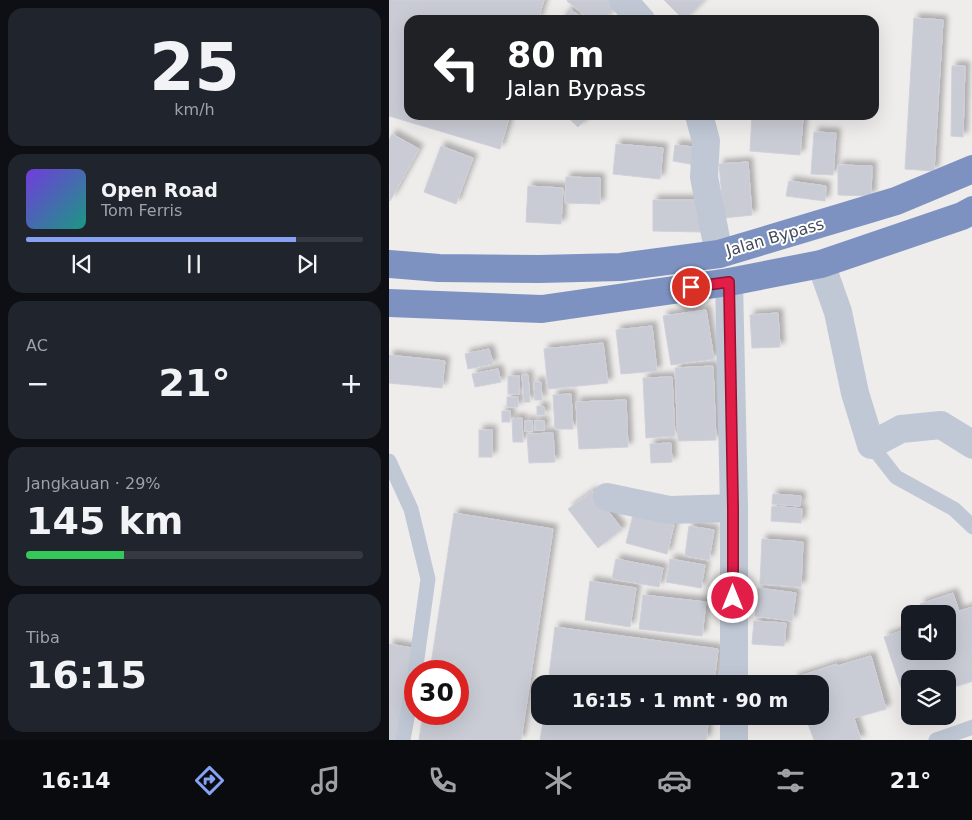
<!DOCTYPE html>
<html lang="id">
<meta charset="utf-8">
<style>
:root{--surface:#171b24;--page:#20242c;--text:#f1f3f6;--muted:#9ea1a6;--line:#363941;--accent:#87a2f3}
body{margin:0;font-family:"DejaVu Sans",sans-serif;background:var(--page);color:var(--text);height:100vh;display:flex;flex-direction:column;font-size:19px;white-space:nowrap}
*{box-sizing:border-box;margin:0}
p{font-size:16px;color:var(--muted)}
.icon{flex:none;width:28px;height:28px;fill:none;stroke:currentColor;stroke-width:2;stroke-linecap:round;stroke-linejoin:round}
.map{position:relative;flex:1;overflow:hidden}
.side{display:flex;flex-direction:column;gap:8px;padding:8px;background:#0d0f14;width:389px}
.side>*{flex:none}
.guide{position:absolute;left:15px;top:15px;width:475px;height:105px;border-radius:15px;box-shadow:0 5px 20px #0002;background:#202124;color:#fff;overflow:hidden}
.fabs{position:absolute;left:512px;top:605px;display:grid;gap:10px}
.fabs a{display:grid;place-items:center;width:55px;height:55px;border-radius:10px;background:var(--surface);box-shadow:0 5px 20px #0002;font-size:25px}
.speed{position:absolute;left:15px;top:660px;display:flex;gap:10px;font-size:25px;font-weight:700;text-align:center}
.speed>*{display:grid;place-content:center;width:65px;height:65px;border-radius:50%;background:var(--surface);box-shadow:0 5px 20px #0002;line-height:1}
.speed .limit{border:8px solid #d22;background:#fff;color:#111}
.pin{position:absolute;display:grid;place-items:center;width:42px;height:42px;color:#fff;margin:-21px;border:2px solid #fff;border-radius:50%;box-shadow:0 1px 5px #0007}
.me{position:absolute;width:55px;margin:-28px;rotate:0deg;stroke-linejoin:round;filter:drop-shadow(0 0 4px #0008)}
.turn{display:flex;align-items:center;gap:18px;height:105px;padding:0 20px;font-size:22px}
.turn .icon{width:65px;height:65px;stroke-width:2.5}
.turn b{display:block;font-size:35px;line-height:42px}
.big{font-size:38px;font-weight:800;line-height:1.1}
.side .tile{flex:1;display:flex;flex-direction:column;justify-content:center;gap:8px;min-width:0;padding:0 18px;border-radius:15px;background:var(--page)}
.side .dial{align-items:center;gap:0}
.dial b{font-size:65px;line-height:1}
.song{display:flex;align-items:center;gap:15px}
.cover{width:60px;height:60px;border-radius:8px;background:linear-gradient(135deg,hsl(260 70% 55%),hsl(170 70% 35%))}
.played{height:5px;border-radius:2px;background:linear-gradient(90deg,var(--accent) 80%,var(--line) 80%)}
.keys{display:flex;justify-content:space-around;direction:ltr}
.heat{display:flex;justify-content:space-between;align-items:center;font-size:28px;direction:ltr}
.charge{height:8px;border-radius:4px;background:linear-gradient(90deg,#34c759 29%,var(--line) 0)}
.trip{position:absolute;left:142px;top:675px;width:298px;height:50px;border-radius:15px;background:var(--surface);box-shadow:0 5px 20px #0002;font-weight:800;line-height:50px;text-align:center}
.tabs{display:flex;height:80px;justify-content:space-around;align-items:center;background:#090b0e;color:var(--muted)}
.tabs .icon{width:35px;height:35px}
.tabs .active{color:var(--accent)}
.tabs b{font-size:22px;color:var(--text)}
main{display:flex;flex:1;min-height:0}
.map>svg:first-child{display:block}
.building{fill:#caccd5;stroke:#cfd0d9;filter:url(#shadow)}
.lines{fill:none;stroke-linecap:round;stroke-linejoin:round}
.lane{stroke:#c0c8d6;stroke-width:15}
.street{stroke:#c0c8d6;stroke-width:28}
.highway{stroke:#7e92c1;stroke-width:28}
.route-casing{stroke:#92132f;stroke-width:12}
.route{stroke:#e11d48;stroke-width:9}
.labels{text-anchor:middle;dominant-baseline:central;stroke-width:4;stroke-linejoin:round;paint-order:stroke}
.street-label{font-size:16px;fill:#434b5b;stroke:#fff}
</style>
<main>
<section class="side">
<div class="tile dial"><b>25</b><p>km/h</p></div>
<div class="tile">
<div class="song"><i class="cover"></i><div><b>Open Road</b><p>Tom Ferris</p></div></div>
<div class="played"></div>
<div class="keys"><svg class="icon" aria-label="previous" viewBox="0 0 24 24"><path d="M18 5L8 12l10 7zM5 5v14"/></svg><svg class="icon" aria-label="pause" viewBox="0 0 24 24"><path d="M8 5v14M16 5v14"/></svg><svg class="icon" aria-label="next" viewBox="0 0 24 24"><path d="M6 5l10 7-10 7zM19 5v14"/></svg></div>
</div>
<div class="tile"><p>AC</p>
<div class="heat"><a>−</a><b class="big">21°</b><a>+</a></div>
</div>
<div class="tile"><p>Jangkauan · 29%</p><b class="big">145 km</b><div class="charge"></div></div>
<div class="tile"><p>Tiba</p><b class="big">16:15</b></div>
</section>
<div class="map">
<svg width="584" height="740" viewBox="0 0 584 740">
<defs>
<filter id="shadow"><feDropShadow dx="4.5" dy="-4.5" stdDeviation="2.5" flood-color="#0004"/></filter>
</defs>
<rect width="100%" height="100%" fill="#efecec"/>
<!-- building -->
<g class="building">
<polygon points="0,0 155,0 149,20 20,20 20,115 121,115 111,149 0,116"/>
<polygon points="179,0 228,0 230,2 215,20 201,20 178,1"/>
<polygon points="275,0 315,0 295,20"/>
<polygon points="181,9 195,20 172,20"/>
<polygon points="525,18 554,20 545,171 516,169"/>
<polygon points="563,66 576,66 574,137 562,136"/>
<polygon points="176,115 201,115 189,127"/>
<polygon points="363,115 414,118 411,155 361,151"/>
<polygon points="425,132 447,133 444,175 422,174"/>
<polygon points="3,134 30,149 1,201 0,140"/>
<polygon points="227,144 274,148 271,179 224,174"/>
<polygon points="286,145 314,148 312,166 284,161"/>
<polygon points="52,146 84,158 67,204 35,192"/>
<polygon points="359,162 363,215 335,218 330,164"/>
<polygon points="449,165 483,166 482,196 449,195"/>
<polygon points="177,177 211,178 211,204 176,203"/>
<polygon points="400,181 437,186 436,201 397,196"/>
<polygon points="139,186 174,188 172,224 137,222"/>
<polygon points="264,200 313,200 313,232 264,231"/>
<polygon points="317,310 325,359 282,365 274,316"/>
<polygon points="389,313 391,347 363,348 361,315"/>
<polygon points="263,326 268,371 232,374 227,330"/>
<polygon points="214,343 219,383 159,389 155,349"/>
<polygon points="100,349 104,364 79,369 76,354"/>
<polygon points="0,355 56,361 53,388 0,383"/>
<polygon points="324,366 327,440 289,441 286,368"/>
<polygon points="109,369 112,382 86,387 83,374"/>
<polygon points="133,375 139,375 141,402 135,402"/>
<rect x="119" y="376" width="11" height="18"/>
<polygon points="283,377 286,436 257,438 254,378"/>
<polygon points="145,382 152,382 153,400 146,400"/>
<polygon points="182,394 184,429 166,429 164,395"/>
<rect x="118" y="397" width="11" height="10"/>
<polygon points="237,400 239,447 190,449 187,402"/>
<polygon points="148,406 155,407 156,415 148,415"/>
<rect x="113" y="411" width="8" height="11"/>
<polygon points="133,418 134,442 124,442 123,419"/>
<rect x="136" y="421" width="7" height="10"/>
<rect x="146" y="421" width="9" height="9"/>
<rect x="90" y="430" width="13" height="27"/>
<polygon points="164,433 166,462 140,463 138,434"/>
<polygon points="282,443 283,462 262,463 261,444"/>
<polygon points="204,491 233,529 209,548 179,509"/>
<polygon points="384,494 412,496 411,506 383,504"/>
<polygon points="383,506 413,509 412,523 382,521"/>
<polygon points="65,513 164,529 132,740 30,740 34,714 69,714 69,671 41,671"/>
<polygon points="244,515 285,525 278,554 237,543"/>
<polygon points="300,526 325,530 320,560 296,556"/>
<polygon points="373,539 414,542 412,587 371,584"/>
<polygon points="227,559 274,568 270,587 223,579"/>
<polygon points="281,559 316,565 312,588 277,582"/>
<polygon points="201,581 247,588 241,627 196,620"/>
<polygon points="369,588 407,593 403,621 366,616"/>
<polygon points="564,593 570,611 584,607 584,681 559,689 559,679 521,679 521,702 517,703 495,637 521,628 521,651 559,651 559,614 535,614 531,604"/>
<polygon points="254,595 317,602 313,636 250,629"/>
<polygon points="365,621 397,623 395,646 363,644"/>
<polygon points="166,627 329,649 325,684 159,684"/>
<polygon points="0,644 23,648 9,740 0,740"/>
<polygon points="482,656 497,709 465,718 472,740 425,740 416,716 431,716 431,684 406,684 405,678 448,664 448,666"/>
<polygon points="155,716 320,716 317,740 151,740"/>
</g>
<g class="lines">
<!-- lane -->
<g class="lane">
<polyline points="482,445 507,477 565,509 584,527"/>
<polyline points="0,461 22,509 39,579 25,680 14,740"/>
<polyline points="547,740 584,727"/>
</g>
<!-- street -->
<g class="street">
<polyline points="234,0 252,20"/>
<polyline points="310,115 317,141 315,177 330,254"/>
<polyline points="432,264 449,312 466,393 482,445 512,429 552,425 584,445"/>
<polyline points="340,282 345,508 345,684"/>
<polyline points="218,497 280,510 345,508"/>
<polyline points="345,716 345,740"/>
</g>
<!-- highway -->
<g class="highway">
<polyline points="0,264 50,268 150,269 232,267 330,254 507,201 584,169"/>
<polyline points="0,303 153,309 340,282 432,264 573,216 584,210"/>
</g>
</g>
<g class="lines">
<!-- route casing -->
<g class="route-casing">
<polyline id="route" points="302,287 340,282 344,508 344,598"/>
</g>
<!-- route -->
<use href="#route" class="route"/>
</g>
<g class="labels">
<!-- street labels -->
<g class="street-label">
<text transform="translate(386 237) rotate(-16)">Jalan Bypass</text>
</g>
</g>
</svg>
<div class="fabs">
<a><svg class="icon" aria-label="sound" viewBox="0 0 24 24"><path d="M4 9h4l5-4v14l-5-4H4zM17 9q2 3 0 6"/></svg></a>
<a><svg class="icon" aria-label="layers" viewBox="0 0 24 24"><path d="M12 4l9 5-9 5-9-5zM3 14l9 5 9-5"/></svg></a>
</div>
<div class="speed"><div class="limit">30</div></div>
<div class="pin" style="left:302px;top:287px;background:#d93025"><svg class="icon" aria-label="arrive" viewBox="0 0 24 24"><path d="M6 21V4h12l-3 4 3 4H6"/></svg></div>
<svg class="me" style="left:344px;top:598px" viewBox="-20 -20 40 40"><circle r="17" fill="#e11d48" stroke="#fff" stroke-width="3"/><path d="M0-11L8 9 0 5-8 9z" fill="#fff"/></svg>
<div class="trip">16:15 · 1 mnt · 90 m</div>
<div class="guide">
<div class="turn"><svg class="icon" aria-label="left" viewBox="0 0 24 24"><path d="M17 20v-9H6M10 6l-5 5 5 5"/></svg><div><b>80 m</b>Jalan Bypass</div></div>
</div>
</div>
</main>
<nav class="tabs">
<b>16:14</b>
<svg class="icon active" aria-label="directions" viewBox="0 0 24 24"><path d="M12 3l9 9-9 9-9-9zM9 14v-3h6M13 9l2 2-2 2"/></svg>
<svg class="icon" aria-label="music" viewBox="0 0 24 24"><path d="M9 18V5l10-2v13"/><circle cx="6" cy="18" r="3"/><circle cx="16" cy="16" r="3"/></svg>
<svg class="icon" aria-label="phone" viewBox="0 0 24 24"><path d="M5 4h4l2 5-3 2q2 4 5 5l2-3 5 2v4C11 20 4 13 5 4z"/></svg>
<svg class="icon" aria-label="climate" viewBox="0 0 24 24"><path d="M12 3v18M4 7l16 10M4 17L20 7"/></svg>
<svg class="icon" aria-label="car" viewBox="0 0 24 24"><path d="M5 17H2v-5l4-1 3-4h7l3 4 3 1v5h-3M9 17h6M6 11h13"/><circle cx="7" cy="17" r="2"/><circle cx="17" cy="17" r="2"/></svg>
<svg class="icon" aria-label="filters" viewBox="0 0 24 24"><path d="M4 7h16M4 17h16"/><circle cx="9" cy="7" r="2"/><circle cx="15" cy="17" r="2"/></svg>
<b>21°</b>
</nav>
